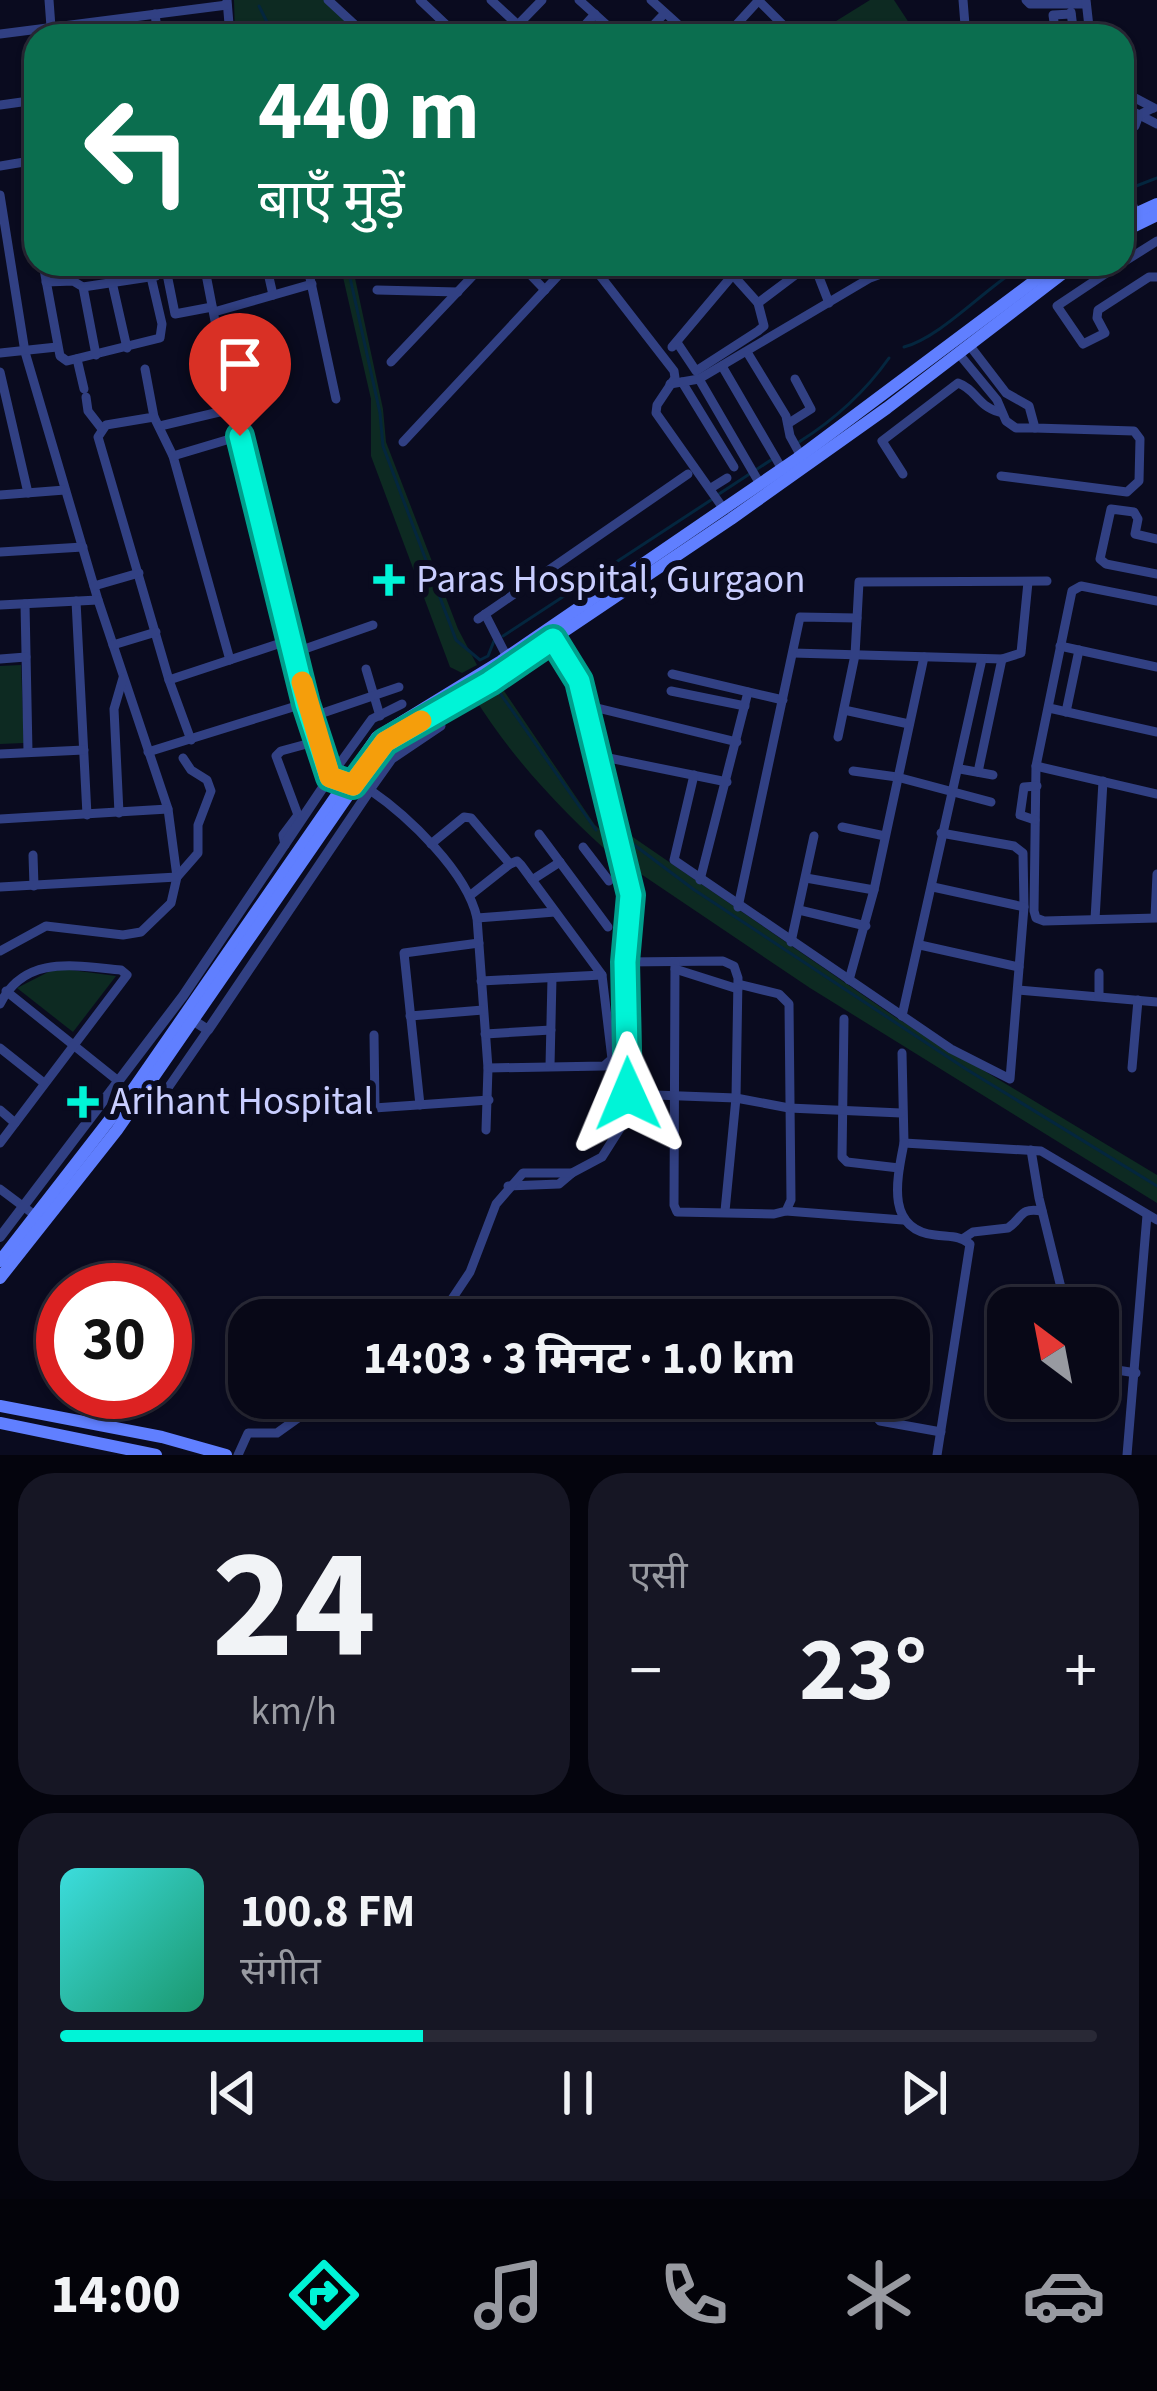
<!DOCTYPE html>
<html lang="hi">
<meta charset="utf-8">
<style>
:root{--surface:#080817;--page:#161624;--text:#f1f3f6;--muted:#989aa1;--line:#292936;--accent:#00f4d7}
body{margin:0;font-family:"Source Sans 3","Noto Sans Devanagari",sans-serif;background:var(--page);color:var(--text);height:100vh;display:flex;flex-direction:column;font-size:45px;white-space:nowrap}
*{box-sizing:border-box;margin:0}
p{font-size:39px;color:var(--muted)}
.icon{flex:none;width:66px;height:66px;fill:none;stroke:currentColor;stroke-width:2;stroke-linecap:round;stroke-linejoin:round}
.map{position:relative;height:1455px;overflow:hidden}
.panel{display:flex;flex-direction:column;gap:18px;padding:18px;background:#04040d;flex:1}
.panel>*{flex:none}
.guide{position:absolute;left:24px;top:24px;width:1110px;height:252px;border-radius:36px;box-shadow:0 3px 9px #0004,0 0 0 3px var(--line);background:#0b6e4f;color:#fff;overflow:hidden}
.needle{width:78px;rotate:328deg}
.fabs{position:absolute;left:987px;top:1287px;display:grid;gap:24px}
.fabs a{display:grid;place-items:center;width:132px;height:132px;border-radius:24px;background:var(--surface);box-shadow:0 3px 9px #0004,0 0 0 3px var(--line);font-size:60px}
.speed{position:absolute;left:36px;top:1263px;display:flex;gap:24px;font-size:60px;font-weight:700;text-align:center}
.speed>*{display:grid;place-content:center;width:156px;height:156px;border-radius:50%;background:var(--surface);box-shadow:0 3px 9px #0004,0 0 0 3px var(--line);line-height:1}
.speed .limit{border:18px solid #d22;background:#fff;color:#111}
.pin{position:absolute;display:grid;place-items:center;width:102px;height:102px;color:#fff;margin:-123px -51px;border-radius:50% 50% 50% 0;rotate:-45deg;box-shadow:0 0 12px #0007}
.pin .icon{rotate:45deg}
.me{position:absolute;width:132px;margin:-66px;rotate:359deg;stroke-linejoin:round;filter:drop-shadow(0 0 9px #0008)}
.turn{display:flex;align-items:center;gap:42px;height:252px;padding:0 36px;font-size:54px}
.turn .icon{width:156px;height:156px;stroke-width:2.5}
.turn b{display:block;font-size:84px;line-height:102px}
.big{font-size:90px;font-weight:700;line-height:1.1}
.panel .card{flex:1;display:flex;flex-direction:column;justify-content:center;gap:18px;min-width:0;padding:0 42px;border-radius:36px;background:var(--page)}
.panel .dial{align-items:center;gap:0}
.dial b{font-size:156px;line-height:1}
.song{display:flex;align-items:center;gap:36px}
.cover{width:144px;height:144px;border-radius:18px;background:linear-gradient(135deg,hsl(180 70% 55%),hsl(160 70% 35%))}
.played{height:12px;border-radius:6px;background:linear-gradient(90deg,var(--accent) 35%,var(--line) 35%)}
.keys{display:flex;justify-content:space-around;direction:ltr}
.heat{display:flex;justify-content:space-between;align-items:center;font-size:66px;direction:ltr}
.panel .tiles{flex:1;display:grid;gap:18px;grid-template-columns:1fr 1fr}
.card:last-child{grid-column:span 2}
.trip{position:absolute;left:228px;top:1299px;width:702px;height:120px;border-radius:36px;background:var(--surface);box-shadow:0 3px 9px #0004,0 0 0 3px var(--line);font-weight:700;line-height:120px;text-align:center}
.tab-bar{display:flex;height:192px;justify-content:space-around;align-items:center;background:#030309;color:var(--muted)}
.tab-bar .icon{width:84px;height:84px}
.tab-bar .active{color:var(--accent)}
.tab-bar b{font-size:54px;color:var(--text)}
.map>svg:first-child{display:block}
.green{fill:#0d2a22}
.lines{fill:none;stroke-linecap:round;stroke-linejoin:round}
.stream{stroke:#04263e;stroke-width:3}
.minor{stroke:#314083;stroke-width:9}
.tertiary{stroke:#314083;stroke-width:10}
.secondary{stroke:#607fff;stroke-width:12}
.route-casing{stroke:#009f8c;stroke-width:30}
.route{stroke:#00f4d7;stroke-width:21}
.slow{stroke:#f59e0b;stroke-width:21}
.poi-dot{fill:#00f4d7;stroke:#0a0b1f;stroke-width:4.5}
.labels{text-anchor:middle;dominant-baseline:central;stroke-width:12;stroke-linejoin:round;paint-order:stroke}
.poi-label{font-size:39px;fill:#c9ceff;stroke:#0a0b1f;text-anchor:start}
</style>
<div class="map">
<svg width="1157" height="1455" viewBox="0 0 1157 1455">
<rect width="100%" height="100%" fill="#0a0b1f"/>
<!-- green -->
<g class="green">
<polygon points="234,0 330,0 368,36 235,36"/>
<polygon points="870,0 894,0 913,29 902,36 812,36"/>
<polygon points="340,264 352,264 383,409 386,442 458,629 477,665 462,673 450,667 371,456 371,399"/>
<polygon points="21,665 24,743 0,744 0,666"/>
<path d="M498 682 595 825 614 842 618 861C563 812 513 760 474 697Z"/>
<polygon points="624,831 895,1017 1157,1175 1157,1203 810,988 629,866"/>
<polygon points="56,968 116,976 73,1032 17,988"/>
</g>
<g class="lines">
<!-- stream -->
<g class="stream">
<polyline points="259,6 274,36"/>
<polyline points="1131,188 1157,178"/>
<polyline points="347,264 380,413 383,446 456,640 480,660 488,656 494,641"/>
<polyline points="1019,266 1022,264"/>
<path d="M904 347C937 338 975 299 1006 277"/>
<path d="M799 442C834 420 865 392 889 358"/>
<polyline points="719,494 771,460"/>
<polyline points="503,636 711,500"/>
<polyline points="500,693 596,830"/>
<polyline points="625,838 693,889 966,1069 1157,1186"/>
</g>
<!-- minor -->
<g class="minor">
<polyline points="49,0 51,27"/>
<polyline points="227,0 230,36"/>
<polyline points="328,0 367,36"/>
<polyline points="420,0 458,36"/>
<polyline points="491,0 518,25"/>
<polyline points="579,0 619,36"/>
<polyline points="651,0 691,36"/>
<polyline points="758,0 794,36"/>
<polyline points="963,0 965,25 986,36"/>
<polyline points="1026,0 1030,4 1086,4"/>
<polyline points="1086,0 1090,36"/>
<polyline points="1071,12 1074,36"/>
<polyline points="155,14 158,36"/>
<polyline points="0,34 227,5"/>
<polyline points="507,36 542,0"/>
<polyline points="575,36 595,14"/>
<polyline points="643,36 665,13"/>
<polyline points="726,36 759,0"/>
<polyline points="1056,36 1053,15 1071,14"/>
<polyline points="1122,91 1154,108"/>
<polyline points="0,105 36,100"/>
<polyline points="1122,106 1157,124"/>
<polyline points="1122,135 1135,126 1139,115 1153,108"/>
<polyline points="0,166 36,160"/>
<polyline points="1122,184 1136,212"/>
<polyline points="0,195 25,352 98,600 168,809 177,877 171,903 141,932 123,935 46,926 0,951"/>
<polyline points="1122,263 1157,241"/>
<polyline points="43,264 60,356 67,361 160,338 162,324 151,277"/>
<polyline points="165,264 175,314 212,307"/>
<polyline points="204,264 232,409 293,639 306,703 330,777"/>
<polyline points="266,264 273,295"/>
<polyline points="307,264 336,399"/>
<polyline points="520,264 545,290"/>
<polyline points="591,264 674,371 675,378 657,405 656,413 723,508"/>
<polyline points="695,264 708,271 715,264"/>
<polyline points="823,264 815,267 829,303"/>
<polyline points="1120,264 1057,306 1083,344 1105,333 1097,318 1098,310 1149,277 1157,277"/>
<polyline points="732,274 758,303"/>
<polyline points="46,282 73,281 83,287 96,355"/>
<polyline points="112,282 127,348"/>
<polyline points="83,287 156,276"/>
<polyline points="377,290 458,292"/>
<polyline points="214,312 312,284"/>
<polyline points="678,344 696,371 758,331 764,326 758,303 798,273 796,264"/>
<polyline points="970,346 1006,393 1029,406 1035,428 1134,431 1140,439 1139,481 1127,492 1001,476"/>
<polyline points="672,347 742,264"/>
<polyline points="747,352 786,416 790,436 801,456"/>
<polyline points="0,353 57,347"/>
<polyline points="959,354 997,400 1006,421 1016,428 1035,428"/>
<polyline points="77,359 84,389"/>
<polyline points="391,362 484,264"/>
<polyline points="722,366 782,469"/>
<polyline points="145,369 154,417 106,425 98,437 169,680 191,740"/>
<polyline points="0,372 28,493"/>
<polyline points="699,379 760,484"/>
<polyline points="682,382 734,467"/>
<polyline points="670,384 699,379 870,278 903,266"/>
<polyline points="86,397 88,411 102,429"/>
<polyline points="154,417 173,456 230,660"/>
<polyline points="789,423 811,409 795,379"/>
<polyline points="160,426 232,409"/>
<polyline points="403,442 569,264"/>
<polyline points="173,456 240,436"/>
<path d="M903 474 882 441 958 383C976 389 977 406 999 412"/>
<polyline points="711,488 727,478"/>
<polyline points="0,495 65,490"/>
<polyline points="1157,539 1135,534 1138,519 1134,512 1111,509 1100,559 1106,564 1157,574"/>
<polyline points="0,552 83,547"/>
<polyline points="94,586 139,573"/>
<polyline points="76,601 87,815"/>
<polyline points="1157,601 1081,586 1072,591 1036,766 1034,911 1036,918 1044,921 1157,918"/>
<polyline points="25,604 28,752"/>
<polyline points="0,605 98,600"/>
<polyline points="485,614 507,657"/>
<polyline points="478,619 688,474"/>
<polyline points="113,645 156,632"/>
<polyline points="1060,646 1157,667"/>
<polyline points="296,652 373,625"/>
<polyline points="793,653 1002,659 1021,653 1028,582"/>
<polyline points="0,659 26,657"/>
<polyline points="366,669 380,716"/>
<polyline points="672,674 783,700"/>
<polyline points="169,680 293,639"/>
<polyline points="671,691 745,706"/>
<polyline points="585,705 737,742"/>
<polyline points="1049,708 1157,732"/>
<polyline points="844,710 909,724"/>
<polyline points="1066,712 1079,650"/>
<polyline points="311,717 399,687"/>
<path d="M441 726 392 759 370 790C408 816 467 872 477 918L488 1068 486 1130"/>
<polyline points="838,737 855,655 859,582 1047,581"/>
<polyline points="148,752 306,703"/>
<polyline points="0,754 84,750"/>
<polyline points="594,755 727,782"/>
<polyline points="1036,766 1157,794"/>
<polyline points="960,769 993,775"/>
<polyline points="853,771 897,777 991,802"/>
<polyline points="978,772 1002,659"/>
<polyline points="694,775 674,860 951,1049 1010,1079 1024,907 1023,853 1014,846 941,833"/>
<polyline points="330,777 372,719 402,704"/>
<polyline points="119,813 114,709 123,678"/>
<polyline points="0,819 168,809"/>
<polyline points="1035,820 1020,815 1024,787 1037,786"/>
<polyline points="842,827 885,836"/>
<polyline points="539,834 608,927"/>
<polyline points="431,844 464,817 471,818 510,864"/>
<polyline points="285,845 283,835 298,815 276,756 281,751 318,741"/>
<polyline points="583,847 609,881"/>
<polyline points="33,855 34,886"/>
<polyline points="806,878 874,890"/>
<polyline points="532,880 560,862"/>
<polyline points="700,880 748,692"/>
<polyline points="0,887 177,877 198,853 198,825 211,791 207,780 191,770 183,758"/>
<polyline points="933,887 1024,907"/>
<polyline points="472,894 510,864 517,861 521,865 602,975 612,1059 604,1066 488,1068"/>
<polyline points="738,907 800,617 857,618"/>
<polyline points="799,910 866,926"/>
<polyline points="1155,917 1157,874"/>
<polyline points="477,918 555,912"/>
<polyline points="1095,919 1103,781"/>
<polyline points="791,942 814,836"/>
<polyline points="920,945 1019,967"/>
<polyline points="625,962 723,961 734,966 738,978 736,1098 725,1211"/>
<polyline points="675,963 674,1205 677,1212 774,1214 786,1211 791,1200 789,1004 779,994 738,984"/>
<polyline points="675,969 738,989"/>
<polyline points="849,980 874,890 924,657"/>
<polyline points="481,981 602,975"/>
<polyline points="1018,990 1157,1002"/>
<polyline points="6,991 117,1080"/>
<polyline points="1099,996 1099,973"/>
<path d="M0 1004C25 954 76 966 121 970L127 975 0 1143"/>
<polyline points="410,1016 483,1010"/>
<polyline points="902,1016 982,659"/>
<polyline points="844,1019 842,1157 847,1162 899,1168"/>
<polyline points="485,1034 551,1030"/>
<polyline points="374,1035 375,1108"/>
<polyline points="0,1048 44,1083"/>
<polyline points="902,1053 904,1143 1041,1151 1157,1220"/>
<polyline points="550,1066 552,978"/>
<polyline points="1132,1068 1138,1000"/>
<polyline points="628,1094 736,1098 789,1108 901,1113"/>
<polyline points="161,1098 208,1030"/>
<polyline points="420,1105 404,953 479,943"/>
<polyline points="0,1110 15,1123"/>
<polyline points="331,1111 489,1100"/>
<path d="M904 1143C897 1179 885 1229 935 1235 948 1237 960 1235 970 1244L937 1455"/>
<polyline points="1031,1150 1039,1198 1066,1308"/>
<polyline points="508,1186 559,1184 572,1173"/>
<polyline points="0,1189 36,1216"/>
<polyline points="786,1211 903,1220"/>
<path d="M964 1238 973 1232 1008 1228C1023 1218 1019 1207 1042 1211"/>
<polyline points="438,1320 470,1272 496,1204 523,1173 572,1173 602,1157 621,1127 628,1094 625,962 631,895 579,681 553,639"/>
<polyline points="1098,1367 1136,1373"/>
<polyline points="871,1398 872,1412 880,1421 941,1432"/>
<polyline points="238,1455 248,1433 277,1433 326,1398"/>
<polyline points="1127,1455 1147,1215"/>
</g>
<!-- tertiary -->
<polyline class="tertiary" points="0,1237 183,996 330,777 370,790 208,1030 194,1021"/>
<!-- secondary -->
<g class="secondary">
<polyline points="1122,220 1157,204"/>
<polyline points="1122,232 1157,215"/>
<polyline points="0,1261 132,1091 377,737 501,661 795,460 1057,264"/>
<polyline points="0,1278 117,1130 385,742 490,681 731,519 887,408 1075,264"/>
<polyline points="0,1406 162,1437 226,1455"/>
<polyline points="0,1423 156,1455"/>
</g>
</g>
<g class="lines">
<!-- route casing -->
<g class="route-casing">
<polyline id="route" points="240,436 306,704 330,777 353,785 385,742 490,682 553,639 579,681 631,895 625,962 628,1094"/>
</g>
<!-- route -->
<use href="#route" class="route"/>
<!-- slow -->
<polyline class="slow" points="302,682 330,777 353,785 385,742 421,721"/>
</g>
<!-- markers -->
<g class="poi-dot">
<path d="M383 562h12v12h12v12h-12v12h-12v-12h-12v-12h12z"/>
<path d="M77 1084h12v12h12v12h-12v12h-12v-12h-12v-12h12z"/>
</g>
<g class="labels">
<!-- poi labels -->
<g class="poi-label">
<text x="416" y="580">Paras Hospital, Gurgaon</text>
<text x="110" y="1102">Arihant Hospital</text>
</g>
</g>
</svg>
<div class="fabs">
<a><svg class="needle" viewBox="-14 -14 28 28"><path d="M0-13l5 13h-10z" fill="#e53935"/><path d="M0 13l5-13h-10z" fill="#989aa1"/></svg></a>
</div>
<div class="speed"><div class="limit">30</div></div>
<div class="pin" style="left:240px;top:436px;background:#d93025"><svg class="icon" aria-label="arrive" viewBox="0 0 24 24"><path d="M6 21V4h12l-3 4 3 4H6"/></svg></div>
<svg class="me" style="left:628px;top:1094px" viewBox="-20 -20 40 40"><path d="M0-17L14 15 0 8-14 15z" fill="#00f4d7" stroke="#fff" stroke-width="4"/></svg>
<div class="trip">14:03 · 3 मिनट · 1.0 km</div>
<div class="guide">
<div class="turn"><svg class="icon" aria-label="left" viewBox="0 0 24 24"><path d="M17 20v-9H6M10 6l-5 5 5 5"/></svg><div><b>440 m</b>बाएँ मुड़ें</div></div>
</div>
</div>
<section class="panel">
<div class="tiles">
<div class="card dial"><b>24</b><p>km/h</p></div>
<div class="card"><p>एसी</p>
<div class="heat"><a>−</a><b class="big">23°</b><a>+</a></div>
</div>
<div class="card">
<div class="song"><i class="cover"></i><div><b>100.8 FM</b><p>संगीत</p></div></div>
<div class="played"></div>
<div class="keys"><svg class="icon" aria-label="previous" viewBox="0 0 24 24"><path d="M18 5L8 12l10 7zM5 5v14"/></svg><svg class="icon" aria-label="pause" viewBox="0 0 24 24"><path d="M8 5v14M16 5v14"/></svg><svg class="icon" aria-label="next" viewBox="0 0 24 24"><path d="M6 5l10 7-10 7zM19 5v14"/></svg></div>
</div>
</div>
</section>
<nav class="tab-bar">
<b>14:00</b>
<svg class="icon active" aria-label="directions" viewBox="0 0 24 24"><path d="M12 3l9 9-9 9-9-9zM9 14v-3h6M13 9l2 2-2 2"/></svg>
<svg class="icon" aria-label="music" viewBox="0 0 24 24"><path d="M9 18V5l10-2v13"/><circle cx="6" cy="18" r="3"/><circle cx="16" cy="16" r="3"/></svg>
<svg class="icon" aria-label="phone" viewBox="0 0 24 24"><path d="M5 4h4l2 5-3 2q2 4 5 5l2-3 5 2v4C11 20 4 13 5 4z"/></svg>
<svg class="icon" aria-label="climate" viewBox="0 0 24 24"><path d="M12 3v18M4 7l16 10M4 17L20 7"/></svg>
<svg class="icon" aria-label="car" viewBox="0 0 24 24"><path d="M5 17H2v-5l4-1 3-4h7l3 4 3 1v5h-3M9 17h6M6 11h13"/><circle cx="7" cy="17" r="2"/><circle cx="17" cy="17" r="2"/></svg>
</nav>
